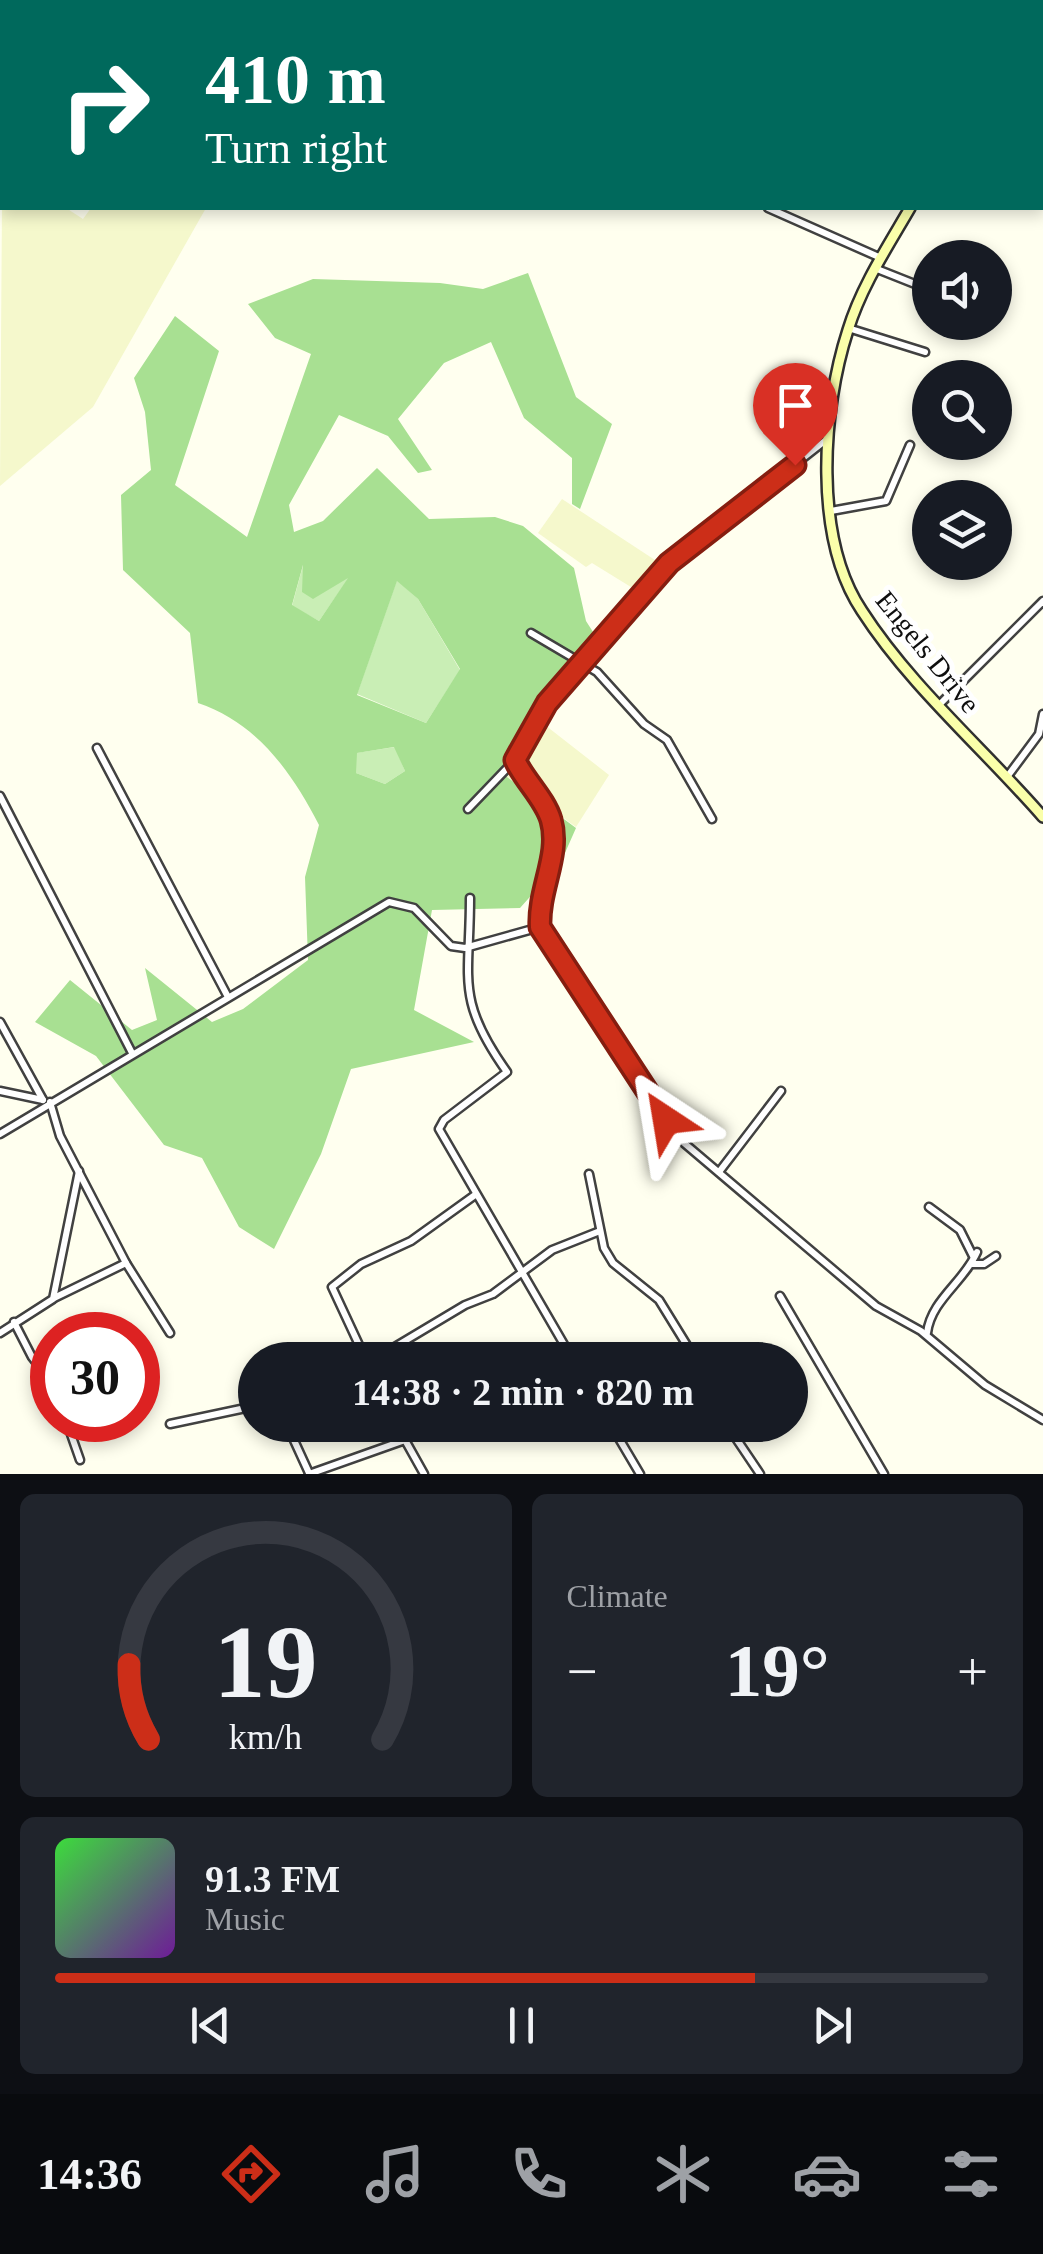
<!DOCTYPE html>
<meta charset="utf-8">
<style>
:root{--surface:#171b24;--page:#20242c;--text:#f1f3f6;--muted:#9ea1a6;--line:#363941;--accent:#cc2e18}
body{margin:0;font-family:"Times New Roman",serif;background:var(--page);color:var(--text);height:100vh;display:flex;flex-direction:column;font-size:38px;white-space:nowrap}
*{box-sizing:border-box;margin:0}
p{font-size:32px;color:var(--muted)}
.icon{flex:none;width:55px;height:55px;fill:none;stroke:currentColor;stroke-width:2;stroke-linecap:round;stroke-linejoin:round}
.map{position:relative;height:1474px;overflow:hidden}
.panel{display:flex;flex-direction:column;gap:20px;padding:20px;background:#0d0f14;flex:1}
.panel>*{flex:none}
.guide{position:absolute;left:0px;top:0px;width:1045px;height:210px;box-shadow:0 5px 15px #0003;background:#00695c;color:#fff;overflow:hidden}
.controls{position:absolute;left:912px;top:240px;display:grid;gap:20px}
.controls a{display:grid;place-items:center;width:100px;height:100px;border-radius:50%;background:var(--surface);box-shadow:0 5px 15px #0003;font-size:50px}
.speed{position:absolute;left:30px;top:1312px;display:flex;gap:20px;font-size:50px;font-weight:700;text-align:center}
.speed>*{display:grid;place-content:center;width:130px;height:130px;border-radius:50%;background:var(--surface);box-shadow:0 5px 15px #0003;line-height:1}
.speed .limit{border:15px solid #d22;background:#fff;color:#111}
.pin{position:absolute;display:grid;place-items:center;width:85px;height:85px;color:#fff;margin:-102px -42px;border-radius:50% 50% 50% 0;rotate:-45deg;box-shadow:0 0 10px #0007}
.pin .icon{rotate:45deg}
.me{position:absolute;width:110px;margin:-55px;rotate:327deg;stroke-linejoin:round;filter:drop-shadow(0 0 8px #0008)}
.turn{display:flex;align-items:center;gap:35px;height:210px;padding:0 40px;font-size:45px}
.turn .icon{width:130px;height:130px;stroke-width:2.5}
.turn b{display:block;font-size:70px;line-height:85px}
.big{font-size:75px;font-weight:700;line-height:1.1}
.panel .card{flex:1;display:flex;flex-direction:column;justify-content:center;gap:15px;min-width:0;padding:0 35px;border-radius:15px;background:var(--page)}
.panel .dial{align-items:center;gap:0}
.dial svg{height:260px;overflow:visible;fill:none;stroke:var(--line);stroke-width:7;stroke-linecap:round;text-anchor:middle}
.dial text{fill:var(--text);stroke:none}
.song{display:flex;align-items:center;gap:30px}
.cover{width:120px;height:120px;border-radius:15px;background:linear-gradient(135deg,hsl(120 70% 55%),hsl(280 70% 35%))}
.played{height:10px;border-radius:5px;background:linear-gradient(90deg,var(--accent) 75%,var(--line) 75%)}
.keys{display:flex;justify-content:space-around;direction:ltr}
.heat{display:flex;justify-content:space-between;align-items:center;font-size:55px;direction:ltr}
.panel .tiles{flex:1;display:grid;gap:20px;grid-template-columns:1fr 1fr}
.card:last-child{grid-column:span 2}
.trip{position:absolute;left:238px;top:1342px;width:570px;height:100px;border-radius:50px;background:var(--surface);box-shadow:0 5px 15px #0003;font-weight:700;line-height:100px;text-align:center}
.menu{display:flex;height:160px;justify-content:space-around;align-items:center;background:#090b0e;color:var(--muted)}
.menu .icon{width:70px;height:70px}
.menu .on{color:var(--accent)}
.menu b{font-size:45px;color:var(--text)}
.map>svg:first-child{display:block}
.farmland{fill:#f5f8cc}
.green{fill:#c9eeb5}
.forest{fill:#a8e092;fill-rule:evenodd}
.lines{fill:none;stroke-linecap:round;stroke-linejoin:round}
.street-casing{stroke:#414141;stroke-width:11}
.secondary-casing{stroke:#303030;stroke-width:14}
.street{stroke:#fff;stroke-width:6}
.secondary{stroke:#faffaa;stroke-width:9}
.route-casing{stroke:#851e10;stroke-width:25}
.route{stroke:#cc2e18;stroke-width:18}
.labels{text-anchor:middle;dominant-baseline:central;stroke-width:10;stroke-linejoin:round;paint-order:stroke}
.street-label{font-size:28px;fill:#0e0e0e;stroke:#fff}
</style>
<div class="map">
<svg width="1043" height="1474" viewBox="0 0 1043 1474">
<rect width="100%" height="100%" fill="#ffffef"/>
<!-- farmland -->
<g class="farmland">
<polygon points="2,202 2,208 66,208 83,219 91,208 206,208 93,407 0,486"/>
<polygon points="562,499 658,562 639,592 592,563 586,567 538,533"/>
<polygon points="536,718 609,775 576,827 499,771"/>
</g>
<!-- green -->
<g class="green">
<polygon points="305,558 350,576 319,621 292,606"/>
<polygon points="397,580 418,599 460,670 426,723 357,694"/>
<polygon points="395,747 405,771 385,784 356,773 356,753"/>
</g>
<!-- forest -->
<path class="forest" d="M528 273 576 397 612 424 580 509 572 504V458L524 418 491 342 444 363 398 419 432 470 418 473 388 436 339 415 289 505 294 532 323 521 377 468 429 519 495 517 523 526 574 568 586 621 602 646 536 718 499 771 576 828 561 862 520 908 432 910 414 1010 474 1042 351 1069 321 1154 274 1249 239 1227 202 1158 164 1145 96 1056 35 1022 70 980 132 1030 157 1020 145 968 212 1022 243 1009 308 960 305 877 319 825C291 771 257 723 198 703L190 633 123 570 121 495 151 470 145 412 134 378 175 316 219 351 175 485 247 537 311 354 275 338 248 304 313 279 440 283 483 289ZM303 565 302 592 313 599 348 578 319 621 292 605ZM397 581 418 599 460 669 426 723 357 695ZM394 747 405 771 385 784 356 773 357 753Z"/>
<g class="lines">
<!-- street casing -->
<g class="street-casing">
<g id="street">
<polyline points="335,0 339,2"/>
<polyline points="18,2 19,0"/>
<polyline points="421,2 423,0"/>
<polyline points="705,2 706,0"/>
<polyline points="1004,2 1005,0"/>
<polyline points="1042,10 1043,10"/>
<polyline points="0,32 2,28"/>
<polyline points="1042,115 1043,115"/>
<polyline points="0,156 2,158"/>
<polyline points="768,208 881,258"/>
<polyline points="877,269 930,290"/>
<polyline points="848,328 925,352"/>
<polyline points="831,511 886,501 910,445"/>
<polyline points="531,633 597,672 644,724 667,740 712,819"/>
<polyline points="939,705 1043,601"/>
<polyline points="97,748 228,997"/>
<polyline points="1007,777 1039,734 1043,714"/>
<polyline points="0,796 132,1053"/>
<polyline points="468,809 515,760"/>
<path d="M470 898C470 980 455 999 507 1072L444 1120 439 1129 573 1360"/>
<path d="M540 927C538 890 561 855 551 820 545 799 524 780 515 760L547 703 669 563 826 440"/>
<polyline points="0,1022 43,1100"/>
<polyline points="0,1091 43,1100"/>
<polyline points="50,1102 60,1136 126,1263 170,1333"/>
<polyline points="0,1134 389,902 414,908 451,946 465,948 540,927 684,1143 876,1306 921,1331 985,1385 1043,1420"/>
<polyline points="719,1172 781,1091"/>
<polyline points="589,1174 604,1248 613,1263 659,1300 696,1360"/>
<polyline points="929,1207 960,1230 973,1256"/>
<polyline points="972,1264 984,1264 996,1256"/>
<polyline points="780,1296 884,1474"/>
<polyline points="54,1298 126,1263"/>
<polyline points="14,1322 32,1357 52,1383"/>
<polyline points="0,1333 53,1299 79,1171"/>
<path d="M927 1333C931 1300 964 1282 977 1252"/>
<polyline points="366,1360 332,1287 361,1264 411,1241 475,1195"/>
<polyline points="373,1360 465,1305 493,1294 552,1250 600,1231"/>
<polyline points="66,1420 80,1460"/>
<polyline points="170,1424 255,1406"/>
<polyline points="287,1425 309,1473"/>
<polyline points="400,1425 405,1440"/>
<polyline points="611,1425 640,1474"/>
<polyline points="727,1425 760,1474"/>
<polyline points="309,1474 405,1440 424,1474"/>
</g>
</g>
<!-- secondary casing -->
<g class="secondary-casing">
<g id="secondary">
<polyline points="1025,2 1026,0"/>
<path d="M910 208C888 246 861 287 848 330 822 410 813 538 862 611 911 687 984 749 1043 817"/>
</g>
</g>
<!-- street -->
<use href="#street" class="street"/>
<!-- secondary -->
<use href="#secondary" class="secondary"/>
</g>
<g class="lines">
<!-- route casing -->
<g class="route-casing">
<path id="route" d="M666 1120 540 927C538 889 561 855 551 820 545 799 524 780 515 760L547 703 669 563 795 465"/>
</g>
<!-- route -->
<use href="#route" class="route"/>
</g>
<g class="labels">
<!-- street labels -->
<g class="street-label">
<text transform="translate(928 652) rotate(51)">Engels Drive</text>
</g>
</g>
</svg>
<div class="controls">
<a><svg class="icon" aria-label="sound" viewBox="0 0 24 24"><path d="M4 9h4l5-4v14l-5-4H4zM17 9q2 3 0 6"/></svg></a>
<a><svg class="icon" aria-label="search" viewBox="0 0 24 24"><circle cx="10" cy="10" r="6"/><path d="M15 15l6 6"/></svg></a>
<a><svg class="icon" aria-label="layers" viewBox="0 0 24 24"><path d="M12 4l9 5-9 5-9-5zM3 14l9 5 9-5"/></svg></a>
</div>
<div class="speed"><div class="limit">30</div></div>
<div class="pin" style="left:795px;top:465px;background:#d93025"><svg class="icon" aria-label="arrive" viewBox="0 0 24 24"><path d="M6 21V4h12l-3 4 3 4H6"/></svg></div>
<svg class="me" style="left:666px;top:1120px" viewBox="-20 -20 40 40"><path d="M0-17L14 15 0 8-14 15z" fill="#cc2e18" stroke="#fff" stroke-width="4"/></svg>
<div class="trip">14:38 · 2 min · 820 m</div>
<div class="guide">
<div class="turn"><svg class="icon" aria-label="right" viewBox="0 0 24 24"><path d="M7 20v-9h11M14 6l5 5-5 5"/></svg><div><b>410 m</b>Turn right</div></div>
</div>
</div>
<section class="panel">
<div class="tiles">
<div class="card dial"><svg viewBox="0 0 100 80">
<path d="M14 69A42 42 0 1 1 86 69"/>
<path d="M14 69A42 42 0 0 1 8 46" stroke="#cc2e18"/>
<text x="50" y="56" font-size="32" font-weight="700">19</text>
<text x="50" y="72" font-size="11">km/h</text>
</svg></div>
<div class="card"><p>Climate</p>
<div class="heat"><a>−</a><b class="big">19°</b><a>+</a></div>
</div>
<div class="card">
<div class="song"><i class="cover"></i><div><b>91.3 FM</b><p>Music</p></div></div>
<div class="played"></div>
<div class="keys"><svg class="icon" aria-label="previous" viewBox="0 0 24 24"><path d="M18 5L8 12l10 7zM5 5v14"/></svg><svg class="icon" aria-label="pause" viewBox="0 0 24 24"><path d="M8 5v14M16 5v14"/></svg><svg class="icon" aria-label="next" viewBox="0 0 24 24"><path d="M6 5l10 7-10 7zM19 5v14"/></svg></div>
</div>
</div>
</section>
<nav class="menu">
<b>14:36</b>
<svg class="icon on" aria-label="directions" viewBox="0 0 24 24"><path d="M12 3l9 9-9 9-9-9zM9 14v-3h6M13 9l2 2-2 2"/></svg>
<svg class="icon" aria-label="music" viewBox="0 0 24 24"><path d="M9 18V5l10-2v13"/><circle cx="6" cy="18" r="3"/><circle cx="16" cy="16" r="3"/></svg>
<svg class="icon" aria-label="phone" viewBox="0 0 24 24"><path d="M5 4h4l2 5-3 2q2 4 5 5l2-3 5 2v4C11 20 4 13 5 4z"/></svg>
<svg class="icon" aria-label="climate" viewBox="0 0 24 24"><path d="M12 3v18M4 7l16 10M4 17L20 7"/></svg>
<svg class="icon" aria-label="car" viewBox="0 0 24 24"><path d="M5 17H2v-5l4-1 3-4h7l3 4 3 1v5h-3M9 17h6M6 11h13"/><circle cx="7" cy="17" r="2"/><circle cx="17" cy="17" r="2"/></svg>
<svg class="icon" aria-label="filters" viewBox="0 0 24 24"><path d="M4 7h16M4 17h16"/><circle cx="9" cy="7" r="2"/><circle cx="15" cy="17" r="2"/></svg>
</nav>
